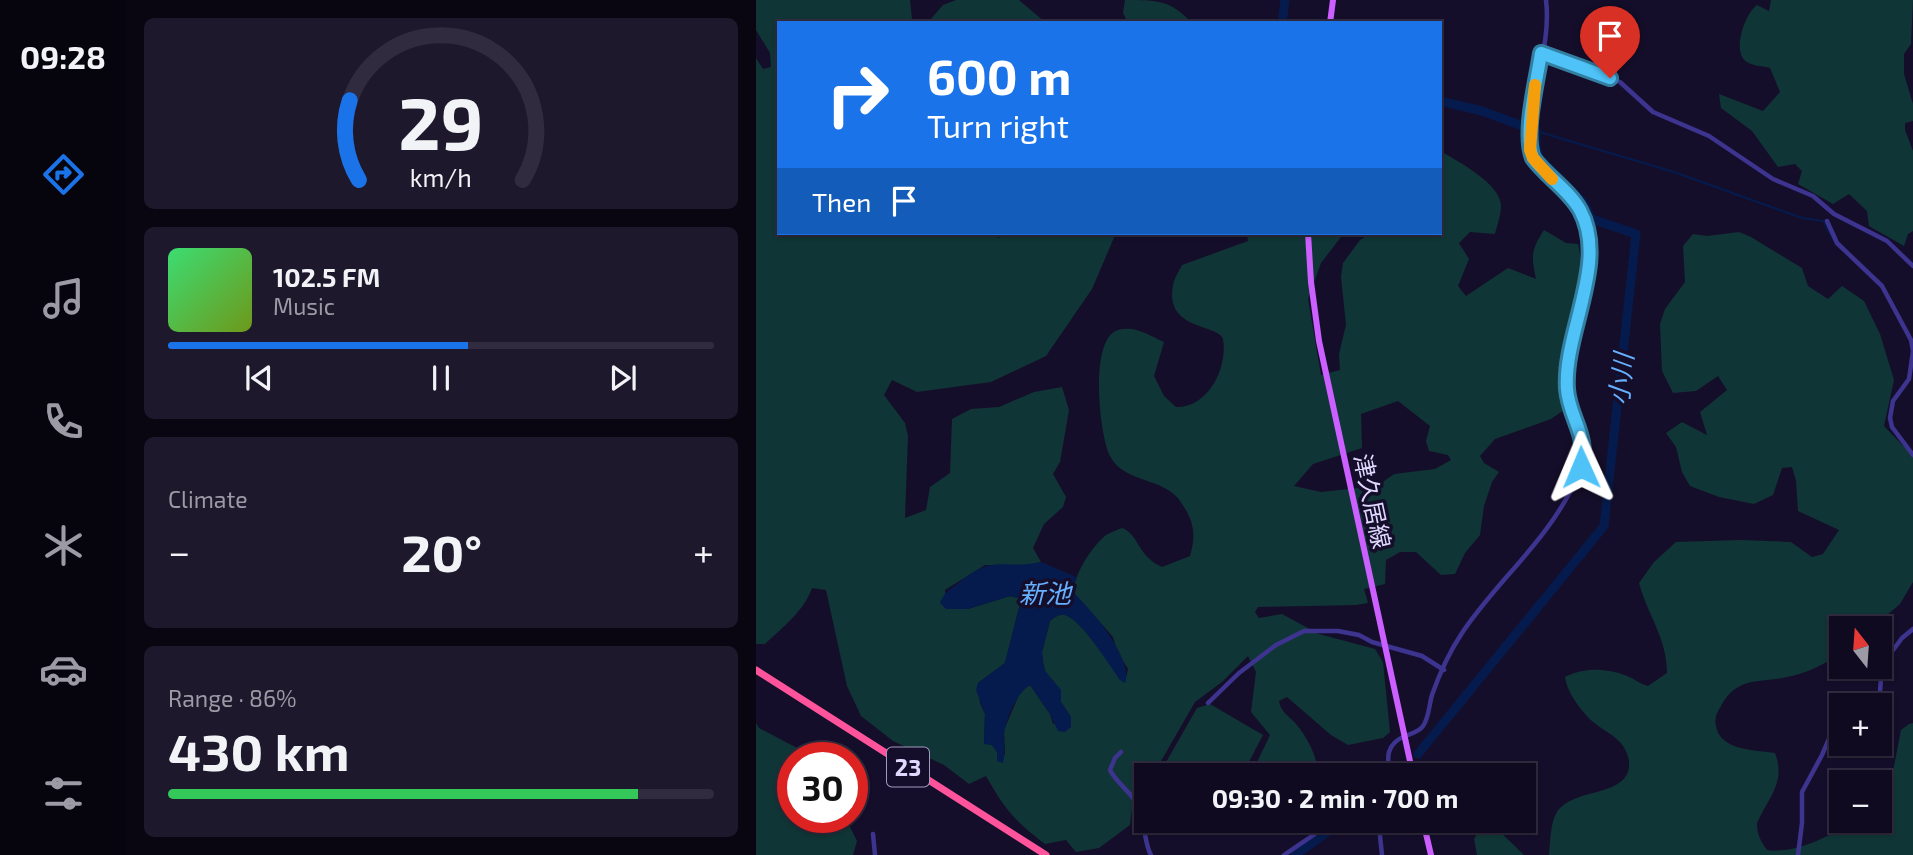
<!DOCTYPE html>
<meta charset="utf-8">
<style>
:root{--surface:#100a20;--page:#1e182d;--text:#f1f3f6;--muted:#9c9aa5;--line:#302b3e;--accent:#1a73e8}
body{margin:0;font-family:"Exo 2","Noto Sans JP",sans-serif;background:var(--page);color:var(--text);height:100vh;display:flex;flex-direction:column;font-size:26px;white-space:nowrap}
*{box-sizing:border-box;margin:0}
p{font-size:23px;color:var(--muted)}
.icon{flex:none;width:38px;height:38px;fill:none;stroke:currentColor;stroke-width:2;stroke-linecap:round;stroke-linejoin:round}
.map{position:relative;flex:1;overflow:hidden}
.drawer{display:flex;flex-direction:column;gap:18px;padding:18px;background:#090612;width:630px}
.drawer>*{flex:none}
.banner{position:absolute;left:21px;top:21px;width:665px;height:214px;border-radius:0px;box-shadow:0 2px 5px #0004,0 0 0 2px var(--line);background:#1a73e8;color:#fff;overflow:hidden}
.needle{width:46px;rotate:343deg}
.fabs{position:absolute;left:1073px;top:616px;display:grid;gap:14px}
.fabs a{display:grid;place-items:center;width:63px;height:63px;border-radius:0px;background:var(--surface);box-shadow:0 2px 5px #0004,0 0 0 2px var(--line);font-size:35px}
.speed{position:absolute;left:21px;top:742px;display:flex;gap:14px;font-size:35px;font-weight:700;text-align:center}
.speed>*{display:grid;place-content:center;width:91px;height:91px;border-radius:50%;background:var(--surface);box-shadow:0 2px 5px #0004,0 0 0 2px var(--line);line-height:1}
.speed .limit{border:10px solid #d22;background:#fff;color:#111}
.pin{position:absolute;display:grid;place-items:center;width:60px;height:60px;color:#fff;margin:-72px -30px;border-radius:50% 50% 50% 0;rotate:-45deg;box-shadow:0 0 7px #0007}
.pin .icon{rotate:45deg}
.me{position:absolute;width:77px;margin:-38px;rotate:359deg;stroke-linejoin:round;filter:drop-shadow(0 0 5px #0008)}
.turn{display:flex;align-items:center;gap:24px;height:147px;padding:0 35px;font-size:32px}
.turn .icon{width:91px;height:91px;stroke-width:2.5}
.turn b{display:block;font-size:49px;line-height:60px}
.then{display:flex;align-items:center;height:66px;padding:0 35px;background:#0003;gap:14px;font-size:26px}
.big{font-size:52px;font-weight:700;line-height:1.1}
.drawer .tile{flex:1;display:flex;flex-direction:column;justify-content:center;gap:10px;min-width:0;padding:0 24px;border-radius:10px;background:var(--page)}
.drawer .dial{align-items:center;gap:0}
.dial svg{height:182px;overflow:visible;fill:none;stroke:var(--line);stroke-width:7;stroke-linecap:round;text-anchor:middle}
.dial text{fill:var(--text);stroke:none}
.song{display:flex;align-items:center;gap:21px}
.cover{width:84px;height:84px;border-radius:10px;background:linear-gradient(135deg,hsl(140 70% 55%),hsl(80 70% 35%))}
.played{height:7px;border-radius:4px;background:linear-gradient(90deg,var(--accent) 55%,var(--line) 55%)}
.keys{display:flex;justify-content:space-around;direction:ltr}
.heat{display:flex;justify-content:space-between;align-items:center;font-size:38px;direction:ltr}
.charge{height:10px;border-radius:5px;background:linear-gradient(90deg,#34c759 86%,var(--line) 0)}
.trip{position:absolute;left:378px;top:763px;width:402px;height:70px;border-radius:0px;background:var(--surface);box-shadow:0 2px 5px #0004,0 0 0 2px var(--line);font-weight:700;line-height:70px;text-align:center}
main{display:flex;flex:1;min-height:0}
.menu{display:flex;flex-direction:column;width:126px;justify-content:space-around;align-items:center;background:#06040d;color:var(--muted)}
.menu .icon{width:49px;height:49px}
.menu .on{color:var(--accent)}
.menu b{font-size:32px;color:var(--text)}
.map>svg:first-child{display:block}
.green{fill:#103536;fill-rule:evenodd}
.water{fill:#051b4d}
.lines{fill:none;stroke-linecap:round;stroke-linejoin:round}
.stream{stroke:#051b4d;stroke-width:2}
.river{stroke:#051b4d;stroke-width:9}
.minor{stroke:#3d348f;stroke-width:4.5}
.major{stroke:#cc5fff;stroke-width:6}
.highway{stroke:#ff539c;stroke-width:7}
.route-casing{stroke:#337fa1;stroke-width:18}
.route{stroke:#4fc3f7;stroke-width:12}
.slow{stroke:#f59e0b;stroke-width:12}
.labels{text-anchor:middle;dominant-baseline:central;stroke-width:7;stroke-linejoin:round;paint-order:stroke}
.shield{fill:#150e2b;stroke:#a29bbf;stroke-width:2}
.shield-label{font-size:23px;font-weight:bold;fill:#dfd8ff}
.street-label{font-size:24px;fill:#dfd8ff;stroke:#150e2b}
.water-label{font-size:26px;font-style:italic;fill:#66b0ff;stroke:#150e2b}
</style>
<main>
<nav class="menu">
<b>09:28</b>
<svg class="icon on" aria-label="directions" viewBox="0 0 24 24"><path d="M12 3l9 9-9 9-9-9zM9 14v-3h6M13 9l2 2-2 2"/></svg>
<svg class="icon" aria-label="music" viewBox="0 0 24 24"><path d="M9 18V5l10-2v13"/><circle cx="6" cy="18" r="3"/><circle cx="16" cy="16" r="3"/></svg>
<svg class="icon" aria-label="phone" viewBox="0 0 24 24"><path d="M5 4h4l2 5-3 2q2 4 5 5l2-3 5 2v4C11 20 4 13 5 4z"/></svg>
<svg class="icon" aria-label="climate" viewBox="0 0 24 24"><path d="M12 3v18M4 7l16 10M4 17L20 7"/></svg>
<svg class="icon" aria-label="car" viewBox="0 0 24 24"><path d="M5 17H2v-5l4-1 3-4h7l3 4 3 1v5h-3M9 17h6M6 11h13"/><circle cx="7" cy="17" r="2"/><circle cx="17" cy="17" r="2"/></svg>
<svg class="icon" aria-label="filters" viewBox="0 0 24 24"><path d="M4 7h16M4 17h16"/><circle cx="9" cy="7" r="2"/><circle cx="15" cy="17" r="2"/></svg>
</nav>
<section class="drawer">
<div class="tile dial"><svg viewBox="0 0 100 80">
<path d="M14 69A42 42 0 1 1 86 69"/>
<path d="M14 69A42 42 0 0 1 10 34" stroke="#1a73e8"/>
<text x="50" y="56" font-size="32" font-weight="700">29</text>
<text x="50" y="72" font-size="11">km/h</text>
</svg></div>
<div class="tile">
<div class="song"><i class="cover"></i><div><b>102.5 FM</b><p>Music</p></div></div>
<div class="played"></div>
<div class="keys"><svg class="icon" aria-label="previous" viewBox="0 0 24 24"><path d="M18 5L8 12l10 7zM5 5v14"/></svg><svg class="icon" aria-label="pause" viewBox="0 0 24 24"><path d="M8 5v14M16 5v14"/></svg><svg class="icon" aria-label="next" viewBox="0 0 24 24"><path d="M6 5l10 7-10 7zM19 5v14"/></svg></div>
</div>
<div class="tile"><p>Climate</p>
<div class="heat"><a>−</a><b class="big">20°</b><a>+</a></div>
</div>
<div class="tile"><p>Range · 86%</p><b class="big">430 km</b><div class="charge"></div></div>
</section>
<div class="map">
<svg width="1157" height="855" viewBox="0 0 1157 855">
<rect width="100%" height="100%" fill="#150e2b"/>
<!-- green -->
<g class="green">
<path d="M0 0H154L156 19 154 23H23V233H237L242 238 255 233H360L336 289 290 356 235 382 161 392 136 380 128 395 149 423 152 436 149 518 170 510 174 487 194 473 196 419 215 409 243 407 278 392 306 387 313 410 304 462 297 474 310 497 307 507 288 524 277 548 285 562 273 565H229L189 590 190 609H212L254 596 262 598 264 604 249 663 222 683 224 703 229 714 228 743 236 745 241 752 249 755 248 730 265 690 274 685 294 714 297 724 315 717 305 702V691L289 671 287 662 286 652 294 621C299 617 303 614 309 615 327 620 355 668 369 682L372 669 361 651 357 637 319 594C314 579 337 545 350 535 355 532 361 530 366 528 383 534 381 556 406 567L434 556C439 539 439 526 430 510 427 506 424 500 421 497 403 478 366 481 354 456 343 434 333 338 362 330 378 325 393 335 408 342L398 376 408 396 420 407C452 408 472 368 467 339 464 324 408 331 417 285 418 279 423 271 426 265L492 241 491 233H588L565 263 552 299 565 375 584 370 583 354 590 325 585 277 587 263 604 240 615 233H684V151C702 161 745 184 745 206 745 215 741 226 739 234L714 232 703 243 713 259 702 286 710 296 752 268 780 279C775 256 775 250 788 230L810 243 822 244C831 280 815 310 808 345 804 367 804 388 808 410L795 419 739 439 724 456 728 463 743 472 736 482 728 506 724 535 709 553 699 574 685 575 660 552H644L630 560 629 584 608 589 612 603 600 605 502 607 499 612 503 618 526 614 563 634 619 649 627 662 634 732 627 738 592 745 575 735 531 697 523 701C525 714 537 718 544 729 552 740 562 758 561 772L557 775H495L514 735 495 712 500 672 492 656 466 682 439 702 401 768 416 775H390V788L388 785 379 783 374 825 343 848 320 852 310 840 289 844C257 819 250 811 230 776L213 784 188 765 137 741 105 716 91 686 70 590 56 588C48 611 27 627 9 644H0V58L7 69 15 67 14 53 0 30ZM642 401 674 426 670 441 673 451 692 455 695 460 679 469 638 474 617 489 602 488 565 492 538 486 557 464 606 448 605 414Z"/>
<polygon points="200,0 263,0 290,23 174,23 174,20 187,5"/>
<path d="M369 0C402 0 414 0 436 23H372L367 13Z"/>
<path d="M1015 0H1157L1155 44 1148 54V74L1157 104V121L1149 123V130L1157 151V231L1152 234 1148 246 1113 226 1111 211 1093 194 1077 204 1042 184 1046 171 1039 164 1022 167 996 131 965 108 963 94 1007 111 1024 92 1014 68C1007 66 997 66 991 62 975 53 989 13 1001 5L1013 11Z"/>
<path d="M983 232 995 237 1046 268 1052 286 1072 299 1086 286 1108 301 1124 334 1138 380 1128 426 1157 456V582L1144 604 1116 628H1085V654C1070 663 1053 672 1036 676 1006 684 982 674 965 706 961 712 958 718 960 726 964 751 1000 750 1019 753 1030 782 1013 797 1001 823 1001 834 1004 840 1011 850 1055 855 1083 821 1124 821V809L1132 797 1145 730 1153 724 1157 723V855H793C797 815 794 804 837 793 855 788 875 783 873 761 872 754 868 746 864 742 854 732 839 726 830 715 821 705 811 691 809 677 828 667 852 668 871 676 879 679 884 684 892 686L911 673C911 638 892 616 883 583L898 562 920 542 985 540 1035 542 1056 557 1067 554 1083 530 1042 511 1040 481 1036 467 1026 468 1017 495 998 504 963 497 934 486 926 472 920 447 910 433 926 422 951 435 944 412 971 390 962 376 940 391 917 393 906 371 904 324 909 309 929 282 927 246 937 234 951 236Z"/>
<polygon points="454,704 507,735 486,775 429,775 409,764 441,708"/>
<polygon points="0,723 3,728 43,749 54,748 82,757 37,758 37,817 92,817 93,825 101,841 97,855 0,855"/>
<path d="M408 821H484C461 829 426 847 408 821Z"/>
<polygon points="726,825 737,825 768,855 721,855 718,839"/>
</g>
<!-- water -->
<path class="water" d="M285 562 320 577 317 587 319 594C336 611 378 659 369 683L364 680C353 665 326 620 309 615 303 614 299 617 294 621L286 652 287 662 289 671 305 690V702L315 717V727L309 732 302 731 294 714 274 685C261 693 252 714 249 729 246 740 250 752 247 763L241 761V752L236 745 228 744 229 714 220 690 222 683 249 663 264 604 262 598 254 596 212 609H190L184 603C190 589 196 589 206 580 239 554 250 570 285 562Z"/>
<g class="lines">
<!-- stream -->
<polyline class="stream" points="780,131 918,172 1046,218 1067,221 1080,244"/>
<!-- river -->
<g class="river">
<polyline points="526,23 529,0"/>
<polyline points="662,754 848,526 880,234 836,219 827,202 783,158 780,147 780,131 726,111 684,101"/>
<polyline points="645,775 649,770"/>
<polyline points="539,855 587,821"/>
</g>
<!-- minor -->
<g class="minor">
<polyline points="785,53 864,82 897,112 953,136 1017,179 1057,196 1078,214 1131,241 1157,266"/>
<polyline points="1071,221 1081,243 1126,286 1155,340 1157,351 1153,379 1137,401 1134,418 1136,427 1157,455"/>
<polyline points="452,703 483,673 520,645 548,631 582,631 603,635 616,642 666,656 688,670"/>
<polyline points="1123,705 1126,665 1146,638 1157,629"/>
<path d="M365 752 359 758 354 770C361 784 375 791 382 806 389 820 388 844 395 855"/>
<path d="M635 775C630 758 630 744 649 736 656 733 663 732 667 726 673 718 673 705 676 695 683 675 694 651 706 633 740 582 790 542 817 486 842 432 811 430 811 384 811 328 850 269 825 212 815 189 775 173 774 147 771 97 796 49 790 0"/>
<polyline points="117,834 119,855"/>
<polyline points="528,855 578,821"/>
<polyline points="626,855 624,836 626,821"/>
<polyline points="1042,855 1046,823 1046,792 1066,755 1079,725 1085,721"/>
</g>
<!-- major -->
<g class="major">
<polyline points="574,23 577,0"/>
<polyline points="552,233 555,282 563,341 657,775"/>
<polyline points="667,821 675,855"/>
</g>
<!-- highway -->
<polyline class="highway" points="0,670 290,855"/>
</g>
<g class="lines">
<!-- route casing -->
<g class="route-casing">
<path id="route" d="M825 467C833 435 813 418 811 389 807 333 853 263 824 210 813 190 790 176 777 158 767 133 781 81 785 53L854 78"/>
</g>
<!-- route -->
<use href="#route" class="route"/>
<!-- slow -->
<polyline class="slow" points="779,85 774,150 777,158 796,179"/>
</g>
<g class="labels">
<!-- shield labels -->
<rect class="shield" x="131" y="747.5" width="42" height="39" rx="5"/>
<g class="shield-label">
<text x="152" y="767">23</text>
</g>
<!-- street labels -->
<g class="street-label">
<text transform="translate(617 501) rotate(78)">津久居線</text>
</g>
<!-- water labels -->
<g class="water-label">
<text transform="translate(864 379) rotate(-84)">小川</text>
<text x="289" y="592">新池</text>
</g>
</g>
</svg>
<div class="fabs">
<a><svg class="needle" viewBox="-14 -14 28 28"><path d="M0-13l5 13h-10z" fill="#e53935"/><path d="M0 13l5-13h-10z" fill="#9c9aa5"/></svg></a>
<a>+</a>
<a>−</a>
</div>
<div class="speed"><div class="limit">30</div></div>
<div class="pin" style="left:854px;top:78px;background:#d93025"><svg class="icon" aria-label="arrive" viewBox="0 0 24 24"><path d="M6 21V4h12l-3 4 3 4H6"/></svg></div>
<svg class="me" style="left:825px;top:467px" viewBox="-20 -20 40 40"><path d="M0-17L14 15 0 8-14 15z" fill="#4fc3f7" stroke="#fff" stroke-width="4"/></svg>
<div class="trip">09:30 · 2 min · 700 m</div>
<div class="banner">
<div class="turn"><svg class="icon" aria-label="right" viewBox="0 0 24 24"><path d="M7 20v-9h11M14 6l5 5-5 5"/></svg><div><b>600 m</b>Turn right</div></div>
<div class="then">Then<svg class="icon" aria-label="arrive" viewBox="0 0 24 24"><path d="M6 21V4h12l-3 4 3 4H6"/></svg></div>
</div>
</div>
</main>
